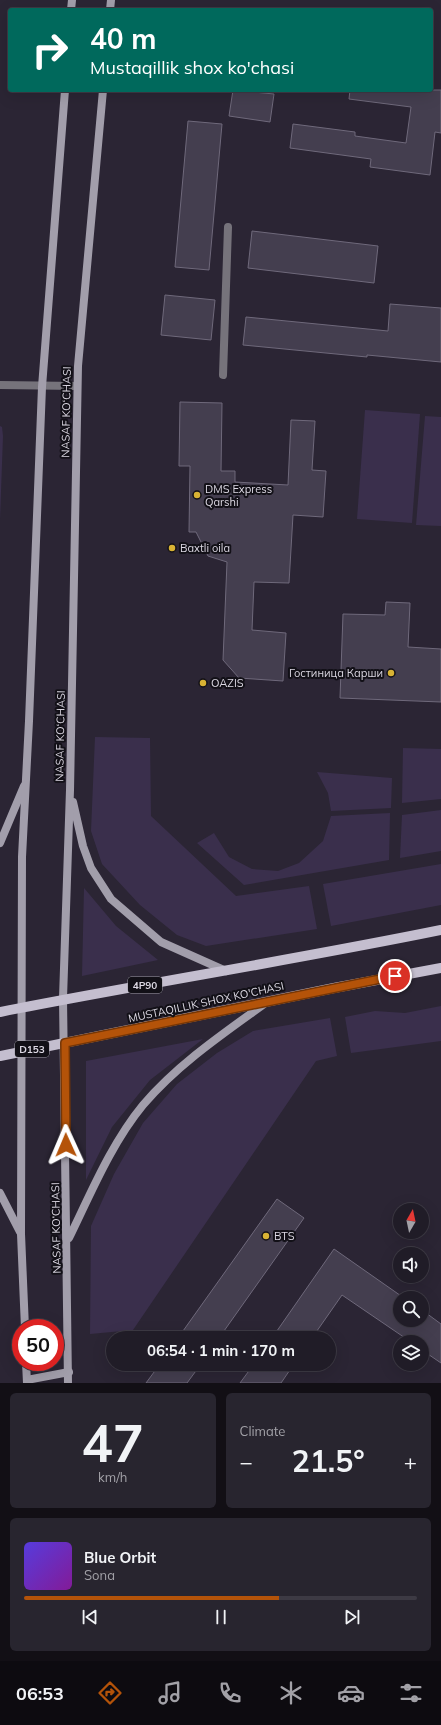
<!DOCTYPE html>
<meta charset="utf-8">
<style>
:root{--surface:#201c27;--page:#28252f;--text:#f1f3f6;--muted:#a2a1a7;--line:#3d3a44;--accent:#b45309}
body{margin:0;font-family:Mulish,sans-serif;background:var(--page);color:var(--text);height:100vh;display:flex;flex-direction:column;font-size:15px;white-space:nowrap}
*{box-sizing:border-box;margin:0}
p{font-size:13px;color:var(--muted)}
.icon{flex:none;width:22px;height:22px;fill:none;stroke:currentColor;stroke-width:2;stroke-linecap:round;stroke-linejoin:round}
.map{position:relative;height:1383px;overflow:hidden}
.drawer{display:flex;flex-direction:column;gap:10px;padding:10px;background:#120f15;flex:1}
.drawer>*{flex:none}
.guide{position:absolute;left:8px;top:8px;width:425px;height:84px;border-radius:4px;box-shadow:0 4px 16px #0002,0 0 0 1px var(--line);background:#00695c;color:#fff;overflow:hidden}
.needle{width:26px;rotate:9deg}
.fabs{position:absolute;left:393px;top:1203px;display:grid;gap:8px}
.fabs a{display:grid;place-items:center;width:36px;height:36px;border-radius:50%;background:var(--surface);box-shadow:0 4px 16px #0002,0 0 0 1px var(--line);font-size:20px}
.speed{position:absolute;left:12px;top:1319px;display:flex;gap:8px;font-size:20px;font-weight:700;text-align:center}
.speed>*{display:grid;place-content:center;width:52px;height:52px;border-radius:50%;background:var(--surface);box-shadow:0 4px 16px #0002,0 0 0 1px var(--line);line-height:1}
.speed .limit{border:6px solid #d22;background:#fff;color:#111}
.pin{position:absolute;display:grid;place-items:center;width:34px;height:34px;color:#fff;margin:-17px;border:2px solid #fff;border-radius:50%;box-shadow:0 1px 4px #0007}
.me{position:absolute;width:44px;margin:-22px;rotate:359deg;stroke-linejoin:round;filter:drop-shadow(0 0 3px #0008)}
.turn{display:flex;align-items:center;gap:14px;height:84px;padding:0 16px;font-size:18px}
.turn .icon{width:52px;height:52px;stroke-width:2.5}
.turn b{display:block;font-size:28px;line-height:34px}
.big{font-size:30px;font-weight:700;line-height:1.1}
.drawer .card{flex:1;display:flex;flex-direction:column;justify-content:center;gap:6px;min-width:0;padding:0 14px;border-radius:6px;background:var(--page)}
.drawer .dial{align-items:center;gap:0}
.dial b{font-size:52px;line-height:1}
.song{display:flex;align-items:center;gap:12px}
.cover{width:48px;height:48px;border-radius:6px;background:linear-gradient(135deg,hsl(250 70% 55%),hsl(290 70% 35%))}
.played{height:4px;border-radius:2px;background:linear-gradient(90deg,var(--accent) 65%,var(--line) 65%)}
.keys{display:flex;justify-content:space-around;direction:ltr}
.heat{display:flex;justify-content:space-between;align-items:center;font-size:22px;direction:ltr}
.drawer .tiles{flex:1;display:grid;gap:10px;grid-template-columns:1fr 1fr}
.card:last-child{grid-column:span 2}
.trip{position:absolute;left:106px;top:1331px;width:230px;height:40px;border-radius:20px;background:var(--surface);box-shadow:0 4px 16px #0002,0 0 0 1px var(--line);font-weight:700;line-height:40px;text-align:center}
.tabs{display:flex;height:64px;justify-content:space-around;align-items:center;background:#0d0b10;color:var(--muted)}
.tabs .icon{width:28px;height:28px}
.tabs .on{color:var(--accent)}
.tabs b{font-size:18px;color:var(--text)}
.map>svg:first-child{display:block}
.green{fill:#3a2f4c}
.building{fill:#443e4f;stroke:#6f697b}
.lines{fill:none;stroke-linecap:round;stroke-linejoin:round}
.minor{stroke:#76737b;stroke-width:8}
.secondary{stroke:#a29eab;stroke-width:8}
.primary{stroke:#c4becf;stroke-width:10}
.route-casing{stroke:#753606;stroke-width:10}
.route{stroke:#b45309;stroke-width:7}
.poi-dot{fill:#d9b334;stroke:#121017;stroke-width:1.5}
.labels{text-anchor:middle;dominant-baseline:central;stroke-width:4;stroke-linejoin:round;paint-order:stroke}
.shield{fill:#121017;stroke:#9f9ca6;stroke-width:1}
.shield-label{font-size:10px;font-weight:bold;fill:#dcd8e3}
.street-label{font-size:11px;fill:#dcd8e3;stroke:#121017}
.poi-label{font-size:11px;fill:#dcd8e3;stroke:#121017;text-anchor:start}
</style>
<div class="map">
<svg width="441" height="1383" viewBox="0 0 441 1383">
<rect width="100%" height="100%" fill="#2b2534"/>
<!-- green -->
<g class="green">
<polygon points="365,410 420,414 412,523 357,519"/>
<polygon points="425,416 441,417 441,526 416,525"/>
<polygon points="0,426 2,427 3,436 0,520"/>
<polygon points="95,737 150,738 151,816 236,896 309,886 317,929 206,946 177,935 140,905 102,864 91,831"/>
<polygon points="403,748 441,749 441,799 402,803"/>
<polygon points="317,772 392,778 391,808 331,811 328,793"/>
<polygon points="441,810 441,851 400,858 402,815"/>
<polygon points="390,813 389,860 244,885 197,843 214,833 229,857 252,869 278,871 299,863 323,841 331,816"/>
<polygon points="441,864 441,905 331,926 323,884"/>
<polygon points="84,888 116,926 158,960 82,976"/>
<polygon points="441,1006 441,1041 351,1053 345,1017 375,1011 405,1013"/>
<polygon points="330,1018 337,1056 316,1061 133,1330 90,1334 91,1226 114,1174 143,1123 177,1084 217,1053 253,1031"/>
<polygon points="203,1039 150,1080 112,1127 86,1180 86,1061"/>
</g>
<!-- building -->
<g class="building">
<polygon points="233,90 274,94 270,122 229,116"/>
<polygon points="350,90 441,90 441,133 435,132 430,175 370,167 371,159 290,148 293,124 355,132 355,136 406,143 411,107 349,99"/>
<polygon points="188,121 222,124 209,270 175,267"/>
<polygon points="252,231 378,246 374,283 248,268"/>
<polygon points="165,295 215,300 211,340 161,335"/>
<polygon points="390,304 441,308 441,362 367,355 367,357 243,345 246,317 388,331"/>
<polygon points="180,402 222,403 221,471 235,471 235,482 288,485 291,420 315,421 312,470 326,471 323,517 293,515 289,583 254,582 252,630 286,633 283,681 239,678 223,660 227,562 208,556 196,532 189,532 190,466 179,466"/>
<polygon points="386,602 410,603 408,647 441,649 441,702 340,698 343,614 385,615"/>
<polygon points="277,1199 304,1218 219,1338 178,1338"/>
<polygon points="334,1249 404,1298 400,1298 400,1320 422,1320 422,1310 441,1324 441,1363 422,1350 422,1342 411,1342 342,1295 312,1338 272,1338"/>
<polygon points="160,1364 201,1364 187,1383 146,1383"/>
<polygon points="254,1364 294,1364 281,1383 240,1383"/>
</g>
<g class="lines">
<!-- minor -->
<g class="minor">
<polyline points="223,375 228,227"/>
<polyline points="0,385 77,386"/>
</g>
<!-- secondary -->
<g class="secondary">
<polyline points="71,10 72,0"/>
<polyline points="110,10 111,0"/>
<polyline points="73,802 83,846 91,868 111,899 161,942 226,971"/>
<polyline points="0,843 24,786"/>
<polyline points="0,1193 20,1232"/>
<path d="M69 1238C91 1193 111 1144 143 1105 178 1064 224 1033 267 1002"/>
<polyline points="25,1328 21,1234 22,857 29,721 42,387 65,90"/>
<polyline points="26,1362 27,1383"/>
<polyline points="27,1380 69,1372"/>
<polyline points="68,1383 63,998 70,790 78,366 103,90"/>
</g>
<!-- primary -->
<g class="primary">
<path d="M0 1012C147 983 294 960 441 930"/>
<polyline points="0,1056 334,988 441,968"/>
</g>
</g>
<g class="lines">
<!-- route casing -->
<g class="route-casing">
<polyline id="route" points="66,1145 65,1043 395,976"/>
</g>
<!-- route -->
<use href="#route" class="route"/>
</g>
<!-- markers -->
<g class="poi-dot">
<circle cx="197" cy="495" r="4"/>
<circle cx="172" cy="548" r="4"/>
<circle cx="391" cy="673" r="4"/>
<circle cx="203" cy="683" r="4"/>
<circle cx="266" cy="1236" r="4"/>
</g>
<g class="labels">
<!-- shield labels -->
<g class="shield">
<rect x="128" y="977" width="34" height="16" rx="3"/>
<rect x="15" y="1041" width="34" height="16" rx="3"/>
</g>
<g class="shield-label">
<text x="145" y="985">4P90</text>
<text x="32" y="1049">D153</text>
</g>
<!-- street labels -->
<g class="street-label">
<text transform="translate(66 412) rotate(-89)">NASAF KO‘CHASI</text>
<text transform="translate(60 736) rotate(-89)">NASAF KO‘CHASI</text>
<text transform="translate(206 1002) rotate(-12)">MUSTAQILLIK SHOX KO'CHASI</text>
<text transform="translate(56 1228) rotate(-91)">NASAF KO‘CHASI</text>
</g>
<!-- poi labels -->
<g class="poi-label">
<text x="205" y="489">DMS Express<tspan x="205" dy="13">Qarshi</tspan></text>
<text x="180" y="548">Baxtli oila</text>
<text x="383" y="673" text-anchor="end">Гостиница Карши</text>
<text x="211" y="683">OAZIS</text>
<text x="274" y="1236">BTS</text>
</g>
</g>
</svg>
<div class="fabs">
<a><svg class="needle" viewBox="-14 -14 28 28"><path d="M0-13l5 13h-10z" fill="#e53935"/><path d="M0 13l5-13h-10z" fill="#a2a1a7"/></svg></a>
<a><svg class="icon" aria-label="sound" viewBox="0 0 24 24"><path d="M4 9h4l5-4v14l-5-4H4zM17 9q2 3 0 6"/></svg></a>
<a><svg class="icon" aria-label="search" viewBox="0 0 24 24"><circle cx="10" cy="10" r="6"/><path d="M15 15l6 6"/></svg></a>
<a><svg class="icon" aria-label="layers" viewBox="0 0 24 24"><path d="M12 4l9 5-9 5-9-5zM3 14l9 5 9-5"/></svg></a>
</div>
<div class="speed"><div class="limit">50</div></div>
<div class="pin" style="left:395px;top:976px;background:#d93025"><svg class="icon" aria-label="arrive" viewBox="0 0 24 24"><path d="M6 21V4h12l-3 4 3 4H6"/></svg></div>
<svg class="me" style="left:66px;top:1145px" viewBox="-20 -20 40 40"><path d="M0-17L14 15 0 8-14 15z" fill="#b45309" stroke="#fff" stroke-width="4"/></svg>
<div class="trip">06:54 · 1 min · 170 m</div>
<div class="guide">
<div class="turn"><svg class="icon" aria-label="right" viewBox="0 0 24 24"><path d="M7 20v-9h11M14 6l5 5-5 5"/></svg><div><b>40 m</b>Mustaqillik shox ko'chasi</div></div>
</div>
</div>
<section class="drawer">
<div class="tiles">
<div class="card dial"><b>47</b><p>km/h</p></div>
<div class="card"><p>Climate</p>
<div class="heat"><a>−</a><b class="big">21.5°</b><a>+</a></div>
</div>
<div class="card">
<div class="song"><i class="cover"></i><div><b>Blue Orbit</b><p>Sona</p></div></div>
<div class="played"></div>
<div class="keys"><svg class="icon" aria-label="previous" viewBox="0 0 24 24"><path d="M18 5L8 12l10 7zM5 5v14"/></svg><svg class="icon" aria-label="pause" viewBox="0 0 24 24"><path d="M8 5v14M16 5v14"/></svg><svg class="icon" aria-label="next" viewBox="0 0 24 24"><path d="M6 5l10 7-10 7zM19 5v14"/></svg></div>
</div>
</div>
</section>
<nav class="tabs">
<b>06:53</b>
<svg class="icon on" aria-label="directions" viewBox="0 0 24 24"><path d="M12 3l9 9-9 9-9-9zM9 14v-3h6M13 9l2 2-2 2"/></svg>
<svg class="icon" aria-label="music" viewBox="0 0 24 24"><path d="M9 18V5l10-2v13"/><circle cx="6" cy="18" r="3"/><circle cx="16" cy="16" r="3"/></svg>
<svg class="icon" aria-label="phone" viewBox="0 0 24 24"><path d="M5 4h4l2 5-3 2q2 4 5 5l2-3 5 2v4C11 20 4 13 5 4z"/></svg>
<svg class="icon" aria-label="climate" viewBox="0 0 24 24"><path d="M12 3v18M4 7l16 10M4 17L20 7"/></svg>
<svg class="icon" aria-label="car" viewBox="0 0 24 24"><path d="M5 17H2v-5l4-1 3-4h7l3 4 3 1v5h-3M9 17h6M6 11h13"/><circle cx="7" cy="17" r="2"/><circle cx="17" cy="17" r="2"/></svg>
<svg class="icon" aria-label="filters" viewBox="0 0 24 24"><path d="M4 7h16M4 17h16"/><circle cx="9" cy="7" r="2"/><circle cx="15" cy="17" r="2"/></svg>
</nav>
